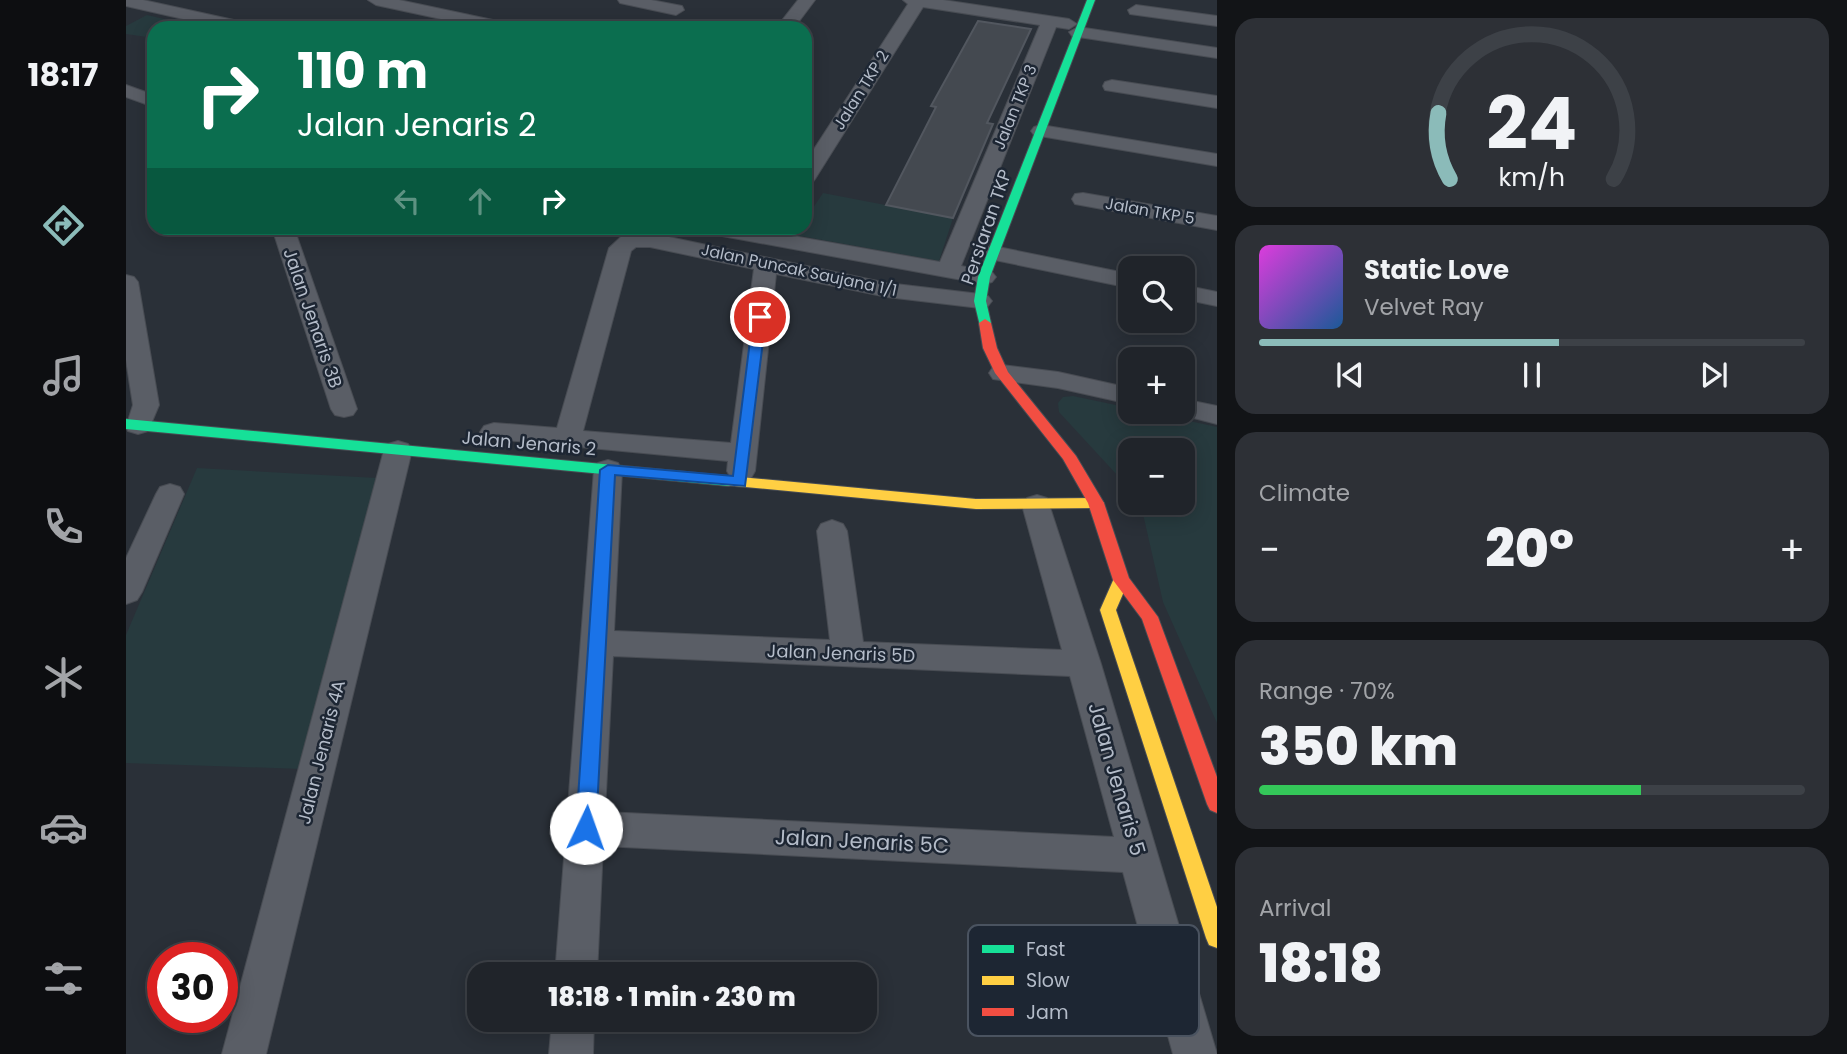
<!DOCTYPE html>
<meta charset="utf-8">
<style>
:root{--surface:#20242a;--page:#2d3036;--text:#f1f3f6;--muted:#a2a4a8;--line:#3d4147;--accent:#8bbbb9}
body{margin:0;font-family:Poppins,sans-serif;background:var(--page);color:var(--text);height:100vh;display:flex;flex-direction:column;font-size:26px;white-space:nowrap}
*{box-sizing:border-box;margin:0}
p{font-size:23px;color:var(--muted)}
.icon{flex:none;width:38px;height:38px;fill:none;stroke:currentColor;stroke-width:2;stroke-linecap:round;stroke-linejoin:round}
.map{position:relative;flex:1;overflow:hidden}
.details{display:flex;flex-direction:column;gap:18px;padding:18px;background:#121417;width:630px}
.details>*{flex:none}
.top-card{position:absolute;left:21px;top:21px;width:665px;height:214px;border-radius:21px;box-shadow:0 4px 18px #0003,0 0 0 2px var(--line);background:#0b6e4f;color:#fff;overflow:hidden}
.buttons{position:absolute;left:992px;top:256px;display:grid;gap:14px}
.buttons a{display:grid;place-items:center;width:77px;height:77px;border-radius:14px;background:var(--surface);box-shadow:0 4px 18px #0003,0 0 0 2px var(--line);font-size:35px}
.speed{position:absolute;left:21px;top:942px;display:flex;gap:14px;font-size:35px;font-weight:700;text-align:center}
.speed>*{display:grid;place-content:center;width:91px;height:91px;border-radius:50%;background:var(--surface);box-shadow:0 4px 18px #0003,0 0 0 2px var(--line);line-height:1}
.speed .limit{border:10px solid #d22;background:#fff;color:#111}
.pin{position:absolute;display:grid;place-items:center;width:60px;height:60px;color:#fff;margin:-30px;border:4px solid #fff;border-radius:50%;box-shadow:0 2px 7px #0007}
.me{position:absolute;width:77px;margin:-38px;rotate:3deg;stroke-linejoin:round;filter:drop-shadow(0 0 5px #0008)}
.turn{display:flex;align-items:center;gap:24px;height:147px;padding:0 35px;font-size:32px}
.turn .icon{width:91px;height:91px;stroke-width:2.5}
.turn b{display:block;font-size:49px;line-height:60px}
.lanes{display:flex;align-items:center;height:66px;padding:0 35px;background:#0003;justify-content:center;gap:35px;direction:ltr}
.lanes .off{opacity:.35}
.big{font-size:52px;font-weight:800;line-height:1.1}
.details .widget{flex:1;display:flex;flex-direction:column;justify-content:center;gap:10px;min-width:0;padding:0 24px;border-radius:21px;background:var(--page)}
.details .dial{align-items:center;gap:0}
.dial svg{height:182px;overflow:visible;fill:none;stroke:var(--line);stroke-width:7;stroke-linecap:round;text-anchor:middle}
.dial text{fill:var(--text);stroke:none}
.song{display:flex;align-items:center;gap:21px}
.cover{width:84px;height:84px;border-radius:10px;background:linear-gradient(135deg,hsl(300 70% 55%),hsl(210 70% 35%))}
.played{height:7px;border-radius:4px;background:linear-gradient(90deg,var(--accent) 55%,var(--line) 55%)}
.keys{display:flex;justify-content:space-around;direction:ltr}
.heat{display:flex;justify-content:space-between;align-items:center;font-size:38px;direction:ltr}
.charge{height:10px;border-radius:5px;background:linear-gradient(90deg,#34c759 70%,var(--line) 0)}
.trip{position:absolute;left:341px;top:962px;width:410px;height:70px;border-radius:21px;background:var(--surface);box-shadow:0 4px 18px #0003,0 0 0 2px var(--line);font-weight:800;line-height:70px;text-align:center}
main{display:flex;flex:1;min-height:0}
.tab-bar{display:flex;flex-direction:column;width:126px;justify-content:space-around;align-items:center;background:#0d0e11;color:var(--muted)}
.tab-bar .icon{width:49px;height:49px}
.tab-bar .active{color:var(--accent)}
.tab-bar b{font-size:32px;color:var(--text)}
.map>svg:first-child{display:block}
.green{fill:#273a3e}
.building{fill:#444950;stroke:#52575f;stroke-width:2}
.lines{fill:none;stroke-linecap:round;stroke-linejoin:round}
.street-casing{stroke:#484c53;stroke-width:2}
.fast-casing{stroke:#484c53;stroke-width:2}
.slow-casing{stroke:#484c53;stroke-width:2}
.jam-casing{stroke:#484c53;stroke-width:2}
.street{fill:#5a5e66;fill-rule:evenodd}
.fast{fill:#16e098;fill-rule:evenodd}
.slow{fill:#ffcf43;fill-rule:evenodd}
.jam{fill:#f24e42;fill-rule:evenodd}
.route{fill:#1a73e8;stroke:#114b97;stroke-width:2}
.labels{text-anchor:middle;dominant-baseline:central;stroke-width:5;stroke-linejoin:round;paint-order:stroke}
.far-street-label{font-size:16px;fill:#b4bcc9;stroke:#1d2633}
.street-label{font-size:18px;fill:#b4bcc9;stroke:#1d2633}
.near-street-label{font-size:21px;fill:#b4bcc9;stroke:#1d2633}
.key{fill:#1d2633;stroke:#4a5360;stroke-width:2}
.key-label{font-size:19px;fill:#b4bcc9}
</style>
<main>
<nav class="tab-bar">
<b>18:17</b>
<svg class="icon active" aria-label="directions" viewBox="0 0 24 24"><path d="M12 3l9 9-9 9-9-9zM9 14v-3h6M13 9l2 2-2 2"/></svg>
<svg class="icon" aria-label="music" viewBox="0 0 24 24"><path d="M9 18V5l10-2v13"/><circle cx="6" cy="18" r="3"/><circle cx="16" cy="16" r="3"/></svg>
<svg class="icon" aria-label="phone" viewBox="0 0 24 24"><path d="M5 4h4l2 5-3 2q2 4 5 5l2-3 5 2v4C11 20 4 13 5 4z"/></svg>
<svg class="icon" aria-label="climate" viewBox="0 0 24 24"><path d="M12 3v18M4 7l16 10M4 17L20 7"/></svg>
<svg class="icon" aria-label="car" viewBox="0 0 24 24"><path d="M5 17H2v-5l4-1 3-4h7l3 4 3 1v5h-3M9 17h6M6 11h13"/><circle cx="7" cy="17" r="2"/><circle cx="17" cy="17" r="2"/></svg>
<svg class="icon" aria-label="filters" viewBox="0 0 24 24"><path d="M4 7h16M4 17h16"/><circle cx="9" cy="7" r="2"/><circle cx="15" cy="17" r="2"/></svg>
</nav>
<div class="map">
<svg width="1091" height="1054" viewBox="0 0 1091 1054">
<rect width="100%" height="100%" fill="#2a3038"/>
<!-- green -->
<g class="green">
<polygon points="21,15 77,28 28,28 28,38 0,34 0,26"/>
<polygon points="697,193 827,218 813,261 669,235 674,228 679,228 679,220"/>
<polygon points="947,396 1004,408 1004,411 1018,411 1091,427 1091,723 1037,602 1017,514 1009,502 1057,502 1057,450 1004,450 1004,496 992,476 933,412 932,403 937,397"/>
<polygon points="71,468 251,478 176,769 0,763 0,635"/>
</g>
<!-- building -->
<polygon class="building" points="852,21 905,29 861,123 867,124 827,218 760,205 810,107 805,106"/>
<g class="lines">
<!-- street casing -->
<g class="street-casing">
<g id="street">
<polygon points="0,0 17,0 126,24 129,28 97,28 0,6"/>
<polygon points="242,0 273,0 381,23 390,28 357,28 250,5"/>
<polygon points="492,0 525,0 556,6 558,10 550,15 494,3"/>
<polygon points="672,0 689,0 668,28 650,28"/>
<polygon points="777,0 817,0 943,19 951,24 943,29 930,27 835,266 866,272 870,277 866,282 858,284 580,233 577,228 622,228 814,262 914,25 797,7 689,179 686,183 679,185 679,163 782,4"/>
<polygon points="1010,5 1091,16 1091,26 1004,14 1002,10"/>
<polygon points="952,27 1091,48 1091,58 946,36 943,32"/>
<polygon points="986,80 1091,96 1091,108 979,90 977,86 979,82"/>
<polygon points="0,85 28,95 28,107 0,97"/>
<polygon points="915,125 1091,154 1091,166 908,135 905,131 908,127"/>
<polygon points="957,193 1091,216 1091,230 949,204 946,199 949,194"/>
<polygon points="146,228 168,228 231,409 227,415 218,417 209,415 205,409"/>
<path d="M505 233H524L761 283 854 294 862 296 866 301 862 306 854 308 761 297 650 274 629 471 625 478 615 481 605 478 601 471 602 461 358 438 354 432 358 426 368 423 431 428 483 248 497 235ZM510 247H524L628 269 605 443 457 431 505 251Z"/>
<polygon points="867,246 1004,274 1004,288 859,258 856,253 859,248"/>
<polygon points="0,275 8,277 12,282 33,405 22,431 12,434 2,431 0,427 7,405 0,360"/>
<polygon points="1057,285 1091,292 1091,306 1057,299"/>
<polygon points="876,365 932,372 1004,388 1004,404 932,388 867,379 863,373 867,367"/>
<polygon points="1057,399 1091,406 1091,424 1048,413 1057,411"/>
<polygon points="272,441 282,444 286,450 140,1054 96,1054 258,450 262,444"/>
<path d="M482 460 492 463 496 470 488 631 704 640 691 531 695 524 706 520 717 524 721 531 737 642 936 650 896 505 901 498 911 495 921 498 975 664 1091 1054H1047L997 872 477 846 471 975H429L468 470 472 463ZM487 656 944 676 988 837 479 812Z"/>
<polygon points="44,484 54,487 58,494 16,592 11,600 0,604 0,558 30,494 34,487"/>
<polygon points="426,1020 468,1020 467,1054 423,1054"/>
</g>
</g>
<!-- fast casing -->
<g class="fast-casing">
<g id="fast">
<polygon points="961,0 969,0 864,277 860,301 865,323 864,326 854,326 848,301 852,277"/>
<polygon points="0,419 603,476 611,481 603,486 0,429"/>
</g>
</g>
<!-- slow casing -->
<g class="slow-casing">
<g id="slow">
<polygon points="603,476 850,499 970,498 978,503 970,508 850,509 598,485 595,481 598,477"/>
<polygon points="995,574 1001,576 1003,580 990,610 1091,907 1091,948 1083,945 1080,938 974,610 989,576"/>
</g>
</g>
<!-- jam casing -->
<g class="jam-casing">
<polygon id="jam" points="859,319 865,323 871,348 882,372 950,456 978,503 1003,578 1032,617 1091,777 1091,813 1084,810 1081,804 1016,619 987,580 962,503 937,459 869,373 857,348 853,323"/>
</g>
<!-- street -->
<use href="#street" class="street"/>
<!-- fast -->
<use href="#fast" class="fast"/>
<!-- slow -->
<use href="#slow" class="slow"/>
<!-- jam -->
<use href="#jam" class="jam"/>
</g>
<!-- route -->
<polygon class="route" points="634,313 640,317 619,486 489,475 470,828 467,834 460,836 452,834 450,828 474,470 482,465 607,476 627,317"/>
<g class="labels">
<!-- far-street labels -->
<g class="far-street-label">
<text transform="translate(735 90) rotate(-58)">Jalan TKP 2</text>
<text transform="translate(889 107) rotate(-68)">Jalan TKP 3</text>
<text transform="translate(1024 211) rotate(10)">Jalan TKP 5</text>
<text transform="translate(673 270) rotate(12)">Jalan Puncak Saujana 1/1</text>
</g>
<!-- street labels -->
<g class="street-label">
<text transform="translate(860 227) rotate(-71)">Persiaran TKP</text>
<text transform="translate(187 318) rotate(71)">Jalan Jenaris 3B</text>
<text transform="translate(403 443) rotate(5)">Jalan Jenaris 2</text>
<text transform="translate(715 653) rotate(2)">Jalan Jenaris 5D</text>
<text transform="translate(195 752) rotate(-76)">Jalan Jenaris 4A</text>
</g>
<!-- near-street labels -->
<g class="near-street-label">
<text transform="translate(991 779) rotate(74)">Jalan Jenaris 5</text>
<text transform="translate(736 841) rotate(3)">Jalan Jenaris 5C</text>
</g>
</g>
<!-- legend -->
<rect x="842" y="925" width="231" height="111" rx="10" class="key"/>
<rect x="856" y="945" width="32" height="8" fill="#16e098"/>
<rect x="856" y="976" width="32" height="9" fill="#ffcf43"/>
<rect x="856" y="1008" width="32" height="8" fill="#f24e42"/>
<g class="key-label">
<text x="900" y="956">Fast</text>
<text x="900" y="987">Slow</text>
<text x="900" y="1019">Jam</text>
</g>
</svg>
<div class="buttons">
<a><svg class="icon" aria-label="search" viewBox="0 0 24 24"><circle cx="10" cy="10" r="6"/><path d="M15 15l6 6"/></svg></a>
<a>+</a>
<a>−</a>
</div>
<div class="speed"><div class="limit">30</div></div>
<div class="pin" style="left:634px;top:317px;background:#d93025"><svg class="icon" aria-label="arrive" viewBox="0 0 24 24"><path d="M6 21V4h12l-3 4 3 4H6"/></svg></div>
<svg class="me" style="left:460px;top:828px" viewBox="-20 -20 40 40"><circle r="19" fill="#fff"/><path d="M0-13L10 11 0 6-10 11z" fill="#1a73e8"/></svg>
<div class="trip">18:18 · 1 min · 230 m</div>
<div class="top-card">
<div class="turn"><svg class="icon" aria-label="right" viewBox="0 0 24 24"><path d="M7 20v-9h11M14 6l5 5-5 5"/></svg><div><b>110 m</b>Jalan Jenaris 2</div></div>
<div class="lanes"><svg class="icon off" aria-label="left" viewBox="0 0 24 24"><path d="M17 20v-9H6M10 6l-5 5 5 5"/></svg><svg class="icon off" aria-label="ahead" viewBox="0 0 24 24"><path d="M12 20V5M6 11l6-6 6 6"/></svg><svg class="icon" aria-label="right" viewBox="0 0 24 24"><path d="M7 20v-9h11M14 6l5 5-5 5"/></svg></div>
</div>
</div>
<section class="details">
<div class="widget dial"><svg viewBox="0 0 100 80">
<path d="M14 69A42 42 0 1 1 86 69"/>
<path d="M14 69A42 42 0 0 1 9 40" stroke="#8bbbb9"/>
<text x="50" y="56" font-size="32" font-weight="700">24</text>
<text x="50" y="72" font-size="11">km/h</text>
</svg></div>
<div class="widget">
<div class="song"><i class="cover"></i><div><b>Static Love</b><p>Velvet Ray</p></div></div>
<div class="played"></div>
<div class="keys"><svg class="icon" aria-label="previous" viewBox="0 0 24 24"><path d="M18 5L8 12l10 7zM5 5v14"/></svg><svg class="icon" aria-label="pause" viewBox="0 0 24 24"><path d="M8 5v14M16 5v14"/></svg><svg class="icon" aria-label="next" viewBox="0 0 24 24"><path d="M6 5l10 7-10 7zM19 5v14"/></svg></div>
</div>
<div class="widget"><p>Climate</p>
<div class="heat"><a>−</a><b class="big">20°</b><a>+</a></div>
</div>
<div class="widget"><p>Range · 70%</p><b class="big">350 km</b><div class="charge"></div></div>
<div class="widget"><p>Arrival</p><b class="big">18:18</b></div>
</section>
</main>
